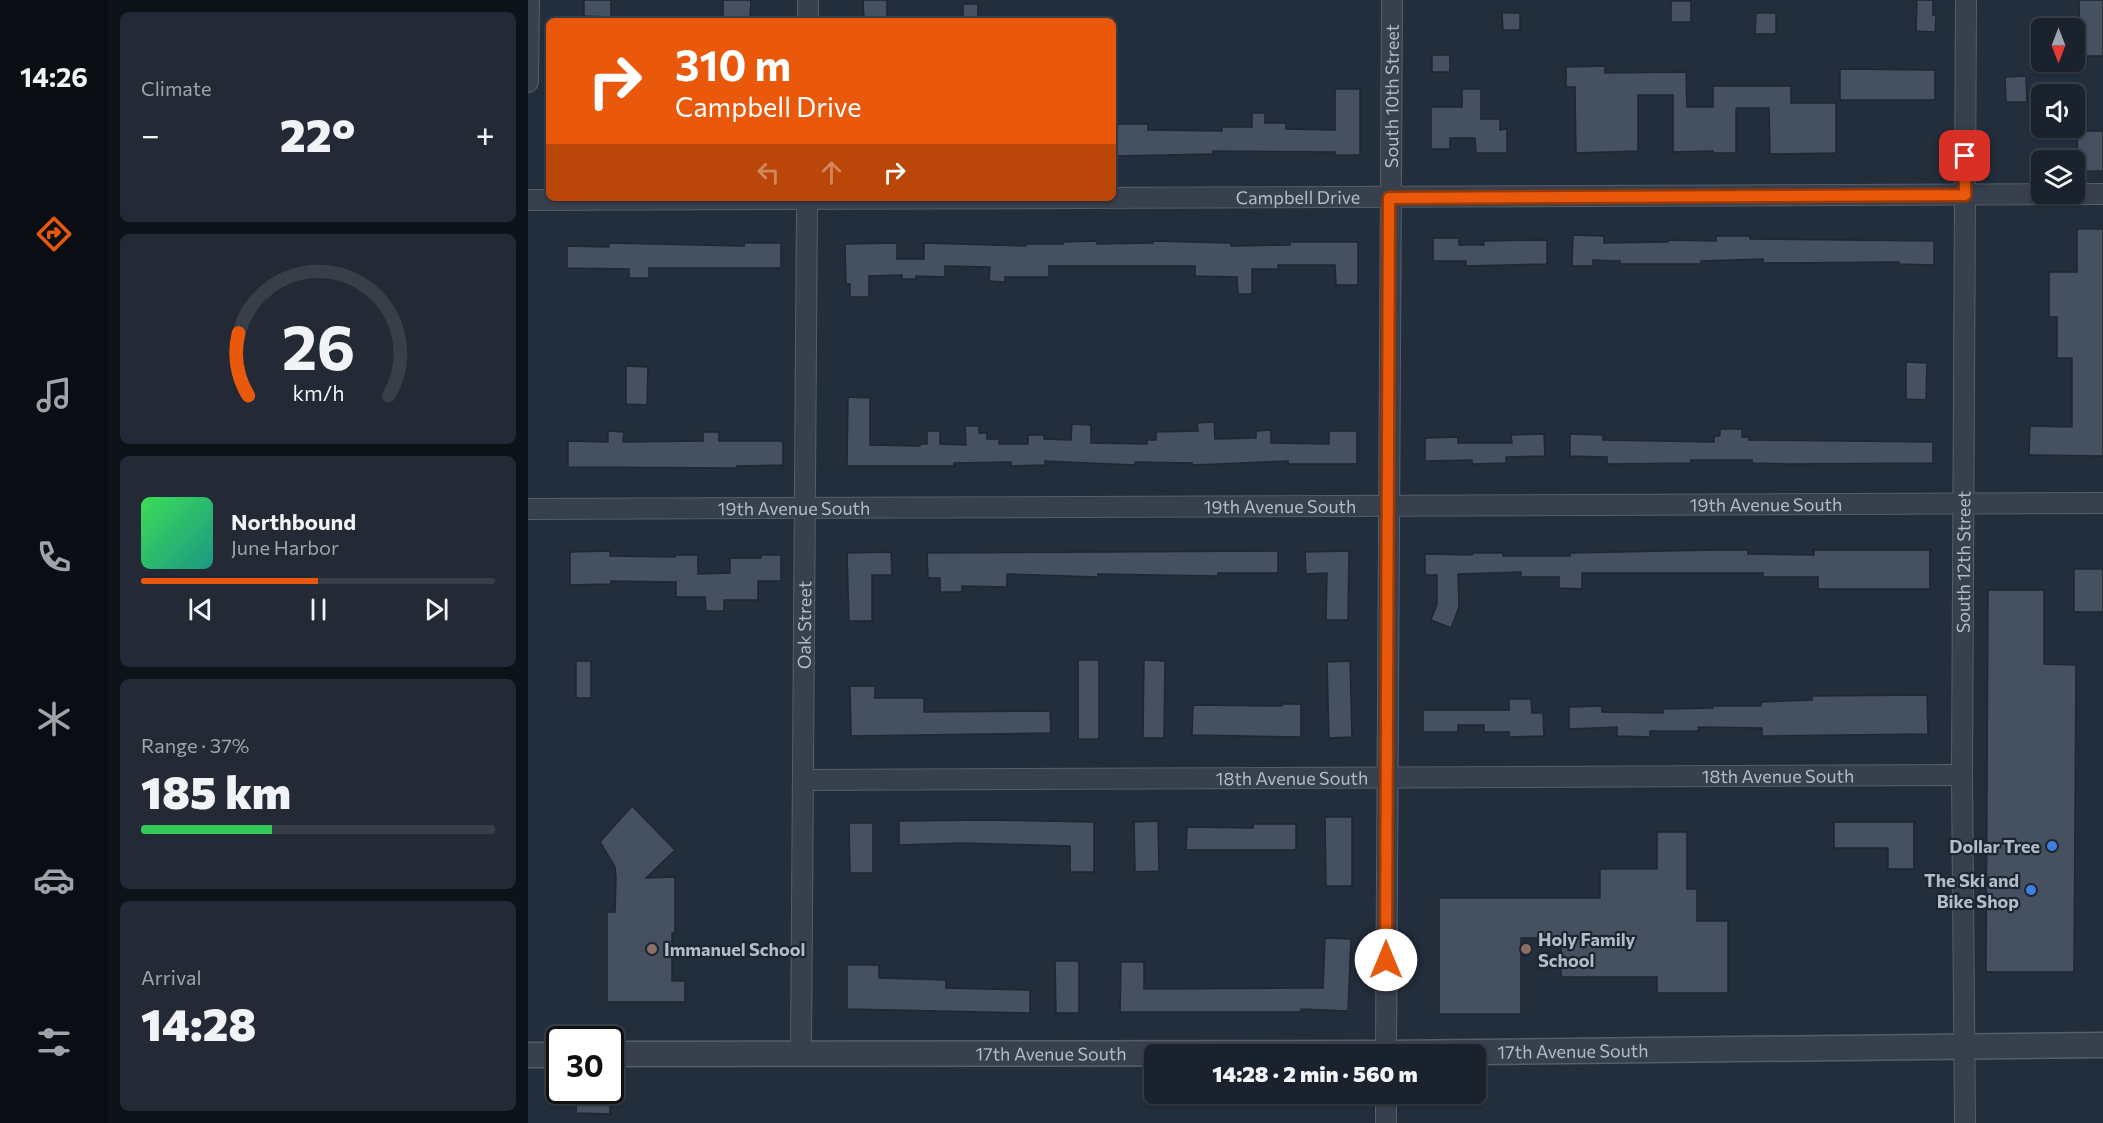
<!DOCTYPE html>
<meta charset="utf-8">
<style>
:root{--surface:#1a222d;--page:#232a35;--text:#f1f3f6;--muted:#9fa4aa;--line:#383f49;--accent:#ea580c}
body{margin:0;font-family:Commissioner,sans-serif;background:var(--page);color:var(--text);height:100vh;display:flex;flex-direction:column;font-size:22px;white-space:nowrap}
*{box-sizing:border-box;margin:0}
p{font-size:20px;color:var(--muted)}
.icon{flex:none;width:33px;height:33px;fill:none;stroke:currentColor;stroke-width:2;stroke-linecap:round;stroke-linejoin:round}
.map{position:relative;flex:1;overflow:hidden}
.drawer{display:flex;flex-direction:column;gap:12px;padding:12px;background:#0e1319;width:420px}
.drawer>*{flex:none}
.banner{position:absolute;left:18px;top:18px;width:570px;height:183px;border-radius:9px;box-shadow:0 2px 4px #0004,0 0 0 2px var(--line);background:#ea580c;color:#fff;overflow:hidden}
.needle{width:39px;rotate:180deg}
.tools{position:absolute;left:1503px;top:18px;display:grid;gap:12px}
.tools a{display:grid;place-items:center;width:54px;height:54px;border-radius:9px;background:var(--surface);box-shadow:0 2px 4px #0004,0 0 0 2px var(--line);font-size:30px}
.speed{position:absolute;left:18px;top:1026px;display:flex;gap:12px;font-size:30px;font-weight:700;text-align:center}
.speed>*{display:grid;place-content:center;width:78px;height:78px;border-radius:50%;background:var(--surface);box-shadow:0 2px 4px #0004,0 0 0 2px var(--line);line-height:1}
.speed .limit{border:3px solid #111;border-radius:9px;background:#fff;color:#111}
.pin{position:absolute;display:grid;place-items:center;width:51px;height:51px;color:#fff;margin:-26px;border-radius:12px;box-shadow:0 3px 9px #0006}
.me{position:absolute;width:66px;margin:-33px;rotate:0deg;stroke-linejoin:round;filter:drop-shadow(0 0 4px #0008)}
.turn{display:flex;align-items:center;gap:21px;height:126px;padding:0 30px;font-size:27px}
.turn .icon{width:78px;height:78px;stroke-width:2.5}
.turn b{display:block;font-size:42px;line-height:51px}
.lanes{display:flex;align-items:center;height:57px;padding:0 30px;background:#0003;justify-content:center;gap:30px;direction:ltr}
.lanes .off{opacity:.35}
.big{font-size:45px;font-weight:800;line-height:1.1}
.drawer .widget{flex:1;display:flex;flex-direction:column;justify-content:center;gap:9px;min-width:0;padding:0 21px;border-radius:9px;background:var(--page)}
.drawer .dial{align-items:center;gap:0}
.dial svg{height:156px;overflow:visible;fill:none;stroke:var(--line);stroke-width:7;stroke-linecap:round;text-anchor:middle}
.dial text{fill:var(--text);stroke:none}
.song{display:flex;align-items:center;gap:18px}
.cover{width:72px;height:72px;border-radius:9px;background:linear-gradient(135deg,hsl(130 70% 55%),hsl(170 70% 35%))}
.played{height:6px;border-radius:3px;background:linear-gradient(90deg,var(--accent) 50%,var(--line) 50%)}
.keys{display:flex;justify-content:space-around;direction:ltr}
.heat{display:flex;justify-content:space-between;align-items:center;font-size:33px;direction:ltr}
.charge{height:9px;border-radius:4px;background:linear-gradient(90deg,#34c759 37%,var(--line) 0)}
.trip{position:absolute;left:616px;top:1044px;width:342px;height:60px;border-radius:9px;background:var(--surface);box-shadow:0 2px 4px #0004,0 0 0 2px var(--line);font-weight:800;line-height:60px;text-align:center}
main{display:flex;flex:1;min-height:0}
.tabs{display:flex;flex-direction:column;width:108px;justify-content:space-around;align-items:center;background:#0a0e12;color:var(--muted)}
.tabs .icon{width:42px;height:42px}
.tabs .active{color:var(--accent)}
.tabs b{font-size:27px;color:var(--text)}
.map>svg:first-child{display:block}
.building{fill:#455160;stroke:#1e2733;stroke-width:1.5}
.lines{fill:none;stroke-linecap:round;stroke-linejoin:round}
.minor-casing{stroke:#555e6a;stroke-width:22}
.tertiary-casing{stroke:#555e6a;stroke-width:27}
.minor{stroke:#37404c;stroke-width:20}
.tertiary{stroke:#37404c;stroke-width:24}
.route-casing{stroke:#983908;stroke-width:15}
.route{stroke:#ea580c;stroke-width:10}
.shop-dot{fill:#3f7fe0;stroke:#1c2531;stroke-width:2}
.education-dot{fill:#8d6e63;stroke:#1c2531;stroke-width:2}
.labels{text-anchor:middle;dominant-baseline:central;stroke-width:4.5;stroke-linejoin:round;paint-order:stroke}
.street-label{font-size:18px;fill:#b3bbc7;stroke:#1c2531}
.poi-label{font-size:18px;font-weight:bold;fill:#b3bbc7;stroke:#1c2531;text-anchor:end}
</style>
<main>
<nav class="tabs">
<b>14:26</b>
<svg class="icon active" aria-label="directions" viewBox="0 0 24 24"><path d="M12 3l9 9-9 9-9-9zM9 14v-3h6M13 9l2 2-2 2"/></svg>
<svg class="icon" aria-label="music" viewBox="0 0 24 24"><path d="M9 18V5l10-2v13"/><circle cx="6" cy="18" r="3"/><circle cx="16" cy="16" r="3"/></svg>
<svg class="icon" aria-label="phone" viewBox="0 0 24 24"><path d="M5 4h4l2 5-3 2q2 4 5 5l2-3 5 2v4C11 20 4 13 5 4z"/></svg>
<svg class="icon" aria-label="climate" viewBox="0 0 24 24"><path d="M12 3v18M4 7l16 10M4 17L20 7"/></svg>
<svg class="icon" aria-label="car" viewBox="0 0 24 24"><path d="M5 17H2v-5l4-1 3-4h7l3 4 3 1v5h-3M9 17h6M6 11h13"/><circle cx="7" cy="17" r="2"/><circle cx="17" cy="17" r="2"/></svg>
<svg class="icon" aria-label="filters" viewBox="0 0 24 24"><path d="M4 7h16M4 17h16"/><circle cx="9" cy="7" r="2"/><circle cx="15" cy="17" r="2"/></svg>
</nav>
<section class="drawer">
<div class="widget"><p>Climate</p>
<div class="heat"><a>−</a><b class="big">22°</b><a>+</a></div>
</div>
<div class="widget dial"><svg viewBox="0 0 100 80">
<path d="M14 69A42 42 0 1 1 86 69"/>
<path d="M14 69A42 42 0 0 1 9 37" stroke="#ea580c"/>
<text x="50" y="56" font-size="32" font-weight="700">26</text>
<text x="50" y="72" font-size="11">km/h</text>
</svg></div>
<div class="widget">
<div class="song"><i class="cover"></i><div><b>Northbound</b><p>June Harbor</p></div></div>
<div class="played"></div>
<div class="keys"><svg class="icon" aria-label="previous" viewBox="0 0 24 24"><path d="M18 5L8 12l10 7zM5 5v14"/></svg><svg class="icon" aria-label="pause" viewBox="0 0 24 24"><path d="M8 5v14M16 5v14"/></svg><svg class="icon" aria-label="next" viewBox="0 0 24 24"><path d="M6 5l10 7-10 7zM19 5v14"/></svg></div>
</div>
<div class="widget"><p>Range · 37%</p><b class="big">185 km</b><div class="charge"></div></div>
<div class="widget"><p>Arrival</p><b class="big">14:28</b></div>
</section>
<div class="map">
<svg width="1575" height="1123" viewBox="0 0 1575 1123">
<rect width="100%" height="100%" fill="#232e3c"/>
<!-- building -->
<g class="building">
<polygon points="56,0 83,0 83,17 56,16"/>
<polygon points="195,0 223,0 222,17 195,17"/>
<polygon points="335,0 359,0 359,17 336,18"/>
<polygon points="1389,0 1405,0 1405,15 1408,15 1407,32 1388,31"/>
<polygon points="1551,0 1575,0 1575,56 1552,56"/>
<rect x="1143" y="1" width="20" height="21"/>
<rect x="435" y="4" width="15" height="17"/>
<polygon points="974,13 992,13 992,30 975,30"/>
<polygon points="1228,13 1248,13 1248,34 1227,34"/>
<rect x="904" y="55" width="18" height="17"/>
<polygon points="1077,66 1077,73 1158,72 1159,107 1185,107 1185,86 1263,86 1263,103 1308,103 1308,153 1242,154 1241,108 1208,108 1208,153 1185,153 1185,151 1145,152 1145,95 1110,95 1110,151 1048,153 1047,87 1038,87 1038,67"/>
<polygon points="1312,69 1407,70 1407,100 1312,100"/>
<polygon points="1498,76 1499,102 1478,102 1477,77"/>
<polygon points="807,89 832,89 832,155 807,155 807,152 685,151 685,154 589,156 589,124 620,124 620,130 694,131 694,127 724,127 724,113 737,113 737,123 758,123 758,129 807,130"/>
<polygon points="934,89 953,89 953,119 972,119 972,130 979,129 979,153 948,153 947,138 922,138 922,149 903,149 903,107 934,107"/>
<polygon points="1549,131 1575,131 1575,171 1550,171"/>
<polygon points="1549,229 1575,229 1575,456 1501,455 1502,426 1544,427 1544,358 1529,358 1529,317 1521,317 1521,272 1549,272"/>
<polygon points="1045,235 1076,236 1076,243 1140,242 1140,240 1188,241 1188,236 1222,236 1222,239 1406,241 1406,265 1371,264 1371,262 1235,263 1235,259 1173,261 1173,264 1092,264 1092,261 1065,260 1065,266 1044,266"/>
<polygon points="905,238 931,238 931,245 956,245 956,241 1019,240 1019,264 938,266 938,261 905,261"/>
<polygon points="569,241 569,244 625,243 625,241 703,243 703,246 762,245 762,242 830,242 830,285 808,285 807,265 750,265 750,269 724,269 724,294 710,294 709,277 667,276 667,266 521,266 521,277 477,277 477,282 461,281 462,267 417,266 417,277 388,276 388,279 374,279 374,275 341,276 341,297 322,297 322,284 318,284 317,244 369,243 369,259 396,259 396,243 498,246 498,244 535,244 535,242"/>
<polygon points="81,243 216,246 216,243 253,243 253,268 121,268 121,278 101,278 101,269 39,268 39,246 81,247"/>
<polygon points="1378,362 1399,363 1398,400 1378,399"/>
<polygon points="98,366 120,367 119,405 98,404"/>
<polygon points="320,397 342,398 342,445 392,446 392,444 399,444 399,431 412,431 412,444 438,445 437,426 451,426 451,433 459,433 459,439 471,439 471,444 500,444 500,435 516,435 516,439 543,440 544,424 563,425 563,443 619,444 619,440 628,440 628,432 670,431 669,423 686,422 687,439 728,438 728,431 743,430 743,443 801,444 801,431 829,431 829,464 760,464 760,461 664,465 664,463 607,462 607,465 517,461 517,465 483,466 483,462 426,463 426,466 319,466"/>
<polygon points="1192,429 1214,429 1214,437 1221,437 1221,440 1405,442 1405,463 1259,464 1224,463 1224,460 1163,460 1163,463 1079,464 1079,457 1042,456 1042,434 1075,435 1075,440 1186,442 1186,436 1192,436"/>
<polygon points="80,431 96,432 95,442 175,441 175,432 191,432 191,441 255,441 255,465 209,466 209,468 40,467 40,441 80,442"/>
<polygon points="1016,434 1017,456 978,457 978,463 944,464 944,460 897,461 897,438 930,437 930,443 984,443 983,435"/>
<polygon points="1186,550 1220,550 1220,554 1286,555 1286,550 1402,550 1402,589 1290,589 1290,577 1235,577 1235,573 1054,573 1054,589 1031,588 1031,577 993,577 993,572 930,574 931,607 923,628 903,620 909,604 909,575 897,575 897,554 944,555 944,553 975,553 975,556 1042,556 1042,553"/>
<polygon points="82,551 82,556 147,557 147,555 170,555 170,574 202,573 202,558 233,558 233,555 253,555 253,581 230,581 230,600 196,600 196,611 178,611 177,597 148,597 148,582 83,581 83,584 42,585 42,552"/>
<polygon points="750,551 750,573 690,573 690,576 570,574 570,577 479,574 479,587 434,586 434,592 412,592 412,578 400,578 399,553"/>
<polygon points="821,551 820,620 798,620 799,573 778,574 777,552"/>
<polygon points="363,552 364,575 344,575 344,621 321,621 319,553"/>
<rect x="1546" y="569" width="29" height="43"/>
<polygon points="1460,590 1516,590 1516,664 1548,665 1546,972 1458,972"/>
<rect x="550" y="660" width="21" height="79"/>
<polygon points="616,660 637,661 636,738 615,738"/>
<rect x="48" y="661" width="15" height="37"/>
<polygon points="822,661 824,737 801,738 799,662"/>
<polygon points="322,686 347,686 347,698 396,698 396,712 522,711 523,733 323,736"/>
<polygon points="1399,695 1400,734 1234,736 1234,728 1170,727 1171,731 1122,731 1122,737 1089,736 1089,727 1041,729 1041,707 1074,706 1074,712 1135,713 1135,709 1185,708 1185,706 1233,706 1233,702 1284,700 1284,696"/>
<polygon points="981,699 1003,699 1004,713 1015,713 1016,736 981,737 981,732 956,732 956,725 930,725 930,732 895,732 895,710 981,710"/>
<polygon points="754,704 773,704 773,737 664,735 665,705 754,706"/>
<polygon points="104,806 147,850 118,878 147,877 147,933 144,933 144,981 157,981 157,1002 79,1002 79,912 87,912 88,877 87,867 72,842"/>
<polygon points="797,817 824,817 824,886 798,886"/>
<polygon points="456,820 566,822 566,872 542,872 542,846 434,843 371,845 371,821"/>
<polygon points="630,821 631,871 607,872 606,822"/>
<polygon points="1306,822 1386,822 1386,869 1360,869 1360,848 1306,848"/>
<polygon points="321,823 345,823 345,873 322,873"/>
<polygon points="725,824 768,824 768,850 658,850 659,827 725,828"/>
<polygon points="1129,832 1159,832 1159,889 1169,889 1169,921 1200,921 1200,993 1129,993 1129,977 1033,977 1033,938 993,938 993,1014 911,1014 911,898 1072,898 1072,869 1129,869"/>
<polygon points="797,938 823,939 820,1011 773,1009 773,1012 592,1012 593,962 616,962 616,989 795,988"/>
<polygon points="527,961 551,961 551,1013 528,1013"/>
<polygon points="319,965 351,965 351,978 418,980 418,988 502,990 502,1013 319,1009"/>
<polygon points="49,1090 82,1090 82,1114 48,1113"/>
</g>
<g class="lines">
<!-- minor casing -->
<g class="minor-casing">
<g id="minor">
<polyline points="280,21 280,0"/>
<polyline points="0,82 1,0"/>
<path id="s1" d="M0 200 1575 194"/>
<path id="s2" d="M0 509 1575 503"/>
<path id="s3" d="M275 780 1434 775"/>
<path id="s4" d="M273 1053 279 198"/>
<path id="s5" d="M858 1054 864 0"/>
<polyline points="858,1123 858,1094"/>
<path id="s6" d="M1437 1123 1434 775 1438 0"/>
</g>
</g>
<!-- tertiary casing -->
<g class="tertiary-casing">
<g id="tertiary">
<path id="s7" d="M82 1054 858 1053 1575 1045"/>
<polyline points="0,1055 32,1055"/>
</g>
</g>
<!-- minor -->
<use href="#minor" class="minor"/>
<!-- tertiary -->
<use href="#tertiary" class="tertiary"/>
</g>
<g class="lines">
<!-- route casing -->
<g class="route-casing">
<polyline id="route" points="858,960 861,198 1437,195 1437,156"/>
</g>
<!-- route -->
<use href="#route" class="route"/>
</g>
<!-- markers -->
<g class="shop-dot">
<circle cx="1524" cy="846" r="6"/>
<circle cx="1503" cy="890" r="6"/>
</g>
<g class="education-dot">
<circle cx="124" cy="949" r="6"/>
<circle cx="998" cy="949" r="6"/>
</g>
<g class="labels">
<!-- street labels -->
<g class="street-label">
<text stroke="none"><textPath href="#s5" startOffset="958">South 10th Street</textPath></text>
<text stroke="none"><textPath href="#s1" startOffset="770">Campbell Drive</textPath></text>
<text stroke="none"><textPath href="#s2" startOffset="1238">19th Avenue South</textPath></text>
<text stroke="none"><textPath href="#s2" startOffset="752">19th Avenue South</textPath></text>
<text stroke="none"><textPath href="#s2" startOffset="266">19th Avenue South</textPath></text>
<text stroke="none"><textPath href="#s6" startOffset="561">South 12th Street</textPath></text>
<text stroke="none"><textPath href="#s4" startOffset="428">Oak Street</textPath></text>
<text stroke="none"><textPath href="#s3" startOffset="975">18th Avenue South</textPath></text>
<text stroke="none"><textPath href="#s3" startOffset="489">18th Avenue South</textPath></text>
<text stroke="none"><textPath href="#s7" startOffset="963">17th Avenue South</textPath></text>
<text stroke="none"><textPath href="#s7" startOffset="441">17th Avenue South</textPath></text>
</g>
<!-- poi labels -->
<g class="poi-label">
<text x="1512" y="846">Dollar Tree</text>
<text x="1491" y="880">The Ski and<tspan x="1491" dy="21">Bike Shop</tspan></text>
<text x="1010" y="939" text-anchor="start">Holy Family<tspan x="1010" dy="21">School</tspan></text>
<text x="136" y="949" text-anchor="start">Immanuel School</text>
</g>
</g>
</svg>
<div class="tools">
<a><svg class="needle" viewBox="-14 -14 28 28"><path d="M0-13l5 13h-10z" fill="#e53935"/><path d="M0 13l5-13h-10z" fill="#9fa4aa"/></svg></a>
<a><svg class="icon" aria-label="sound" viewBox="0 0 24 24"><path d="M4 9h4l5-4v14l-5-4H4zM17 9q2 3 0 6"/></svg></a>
<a><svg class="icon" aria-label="layers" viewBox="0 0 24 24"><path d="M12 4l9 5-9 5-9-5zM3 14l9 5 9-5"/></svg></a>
</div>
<div class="speed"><div class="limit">30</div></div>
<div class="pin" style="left:1437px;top:156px;background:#d93025"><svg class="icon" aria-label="arrive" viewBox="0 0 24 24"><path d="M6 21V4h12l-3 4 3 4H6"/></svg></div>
<svg class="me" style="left:858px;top:960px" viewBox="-20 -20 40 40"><circle r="19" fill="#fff"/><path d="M0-13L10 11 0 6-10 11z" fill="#ea580c"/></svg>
<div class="trip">14:28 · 2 min · 560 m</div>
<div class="banner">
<div class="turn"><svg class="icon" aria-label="right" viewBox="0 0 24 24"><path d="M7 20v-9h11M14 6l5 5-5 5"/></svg><div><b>310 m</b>Campbell Drive</div></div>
<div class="lanes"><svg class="icon off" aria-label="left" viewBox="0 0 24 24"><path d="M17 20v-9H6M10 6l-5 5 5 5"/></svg><svg class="icon off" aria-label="ahead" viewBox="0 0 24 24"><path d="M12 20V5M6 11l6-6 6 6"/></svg><svg class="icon" aria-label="right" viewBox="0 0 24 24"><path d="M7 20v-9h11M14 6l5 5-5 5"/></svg></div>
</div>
</div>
</main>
